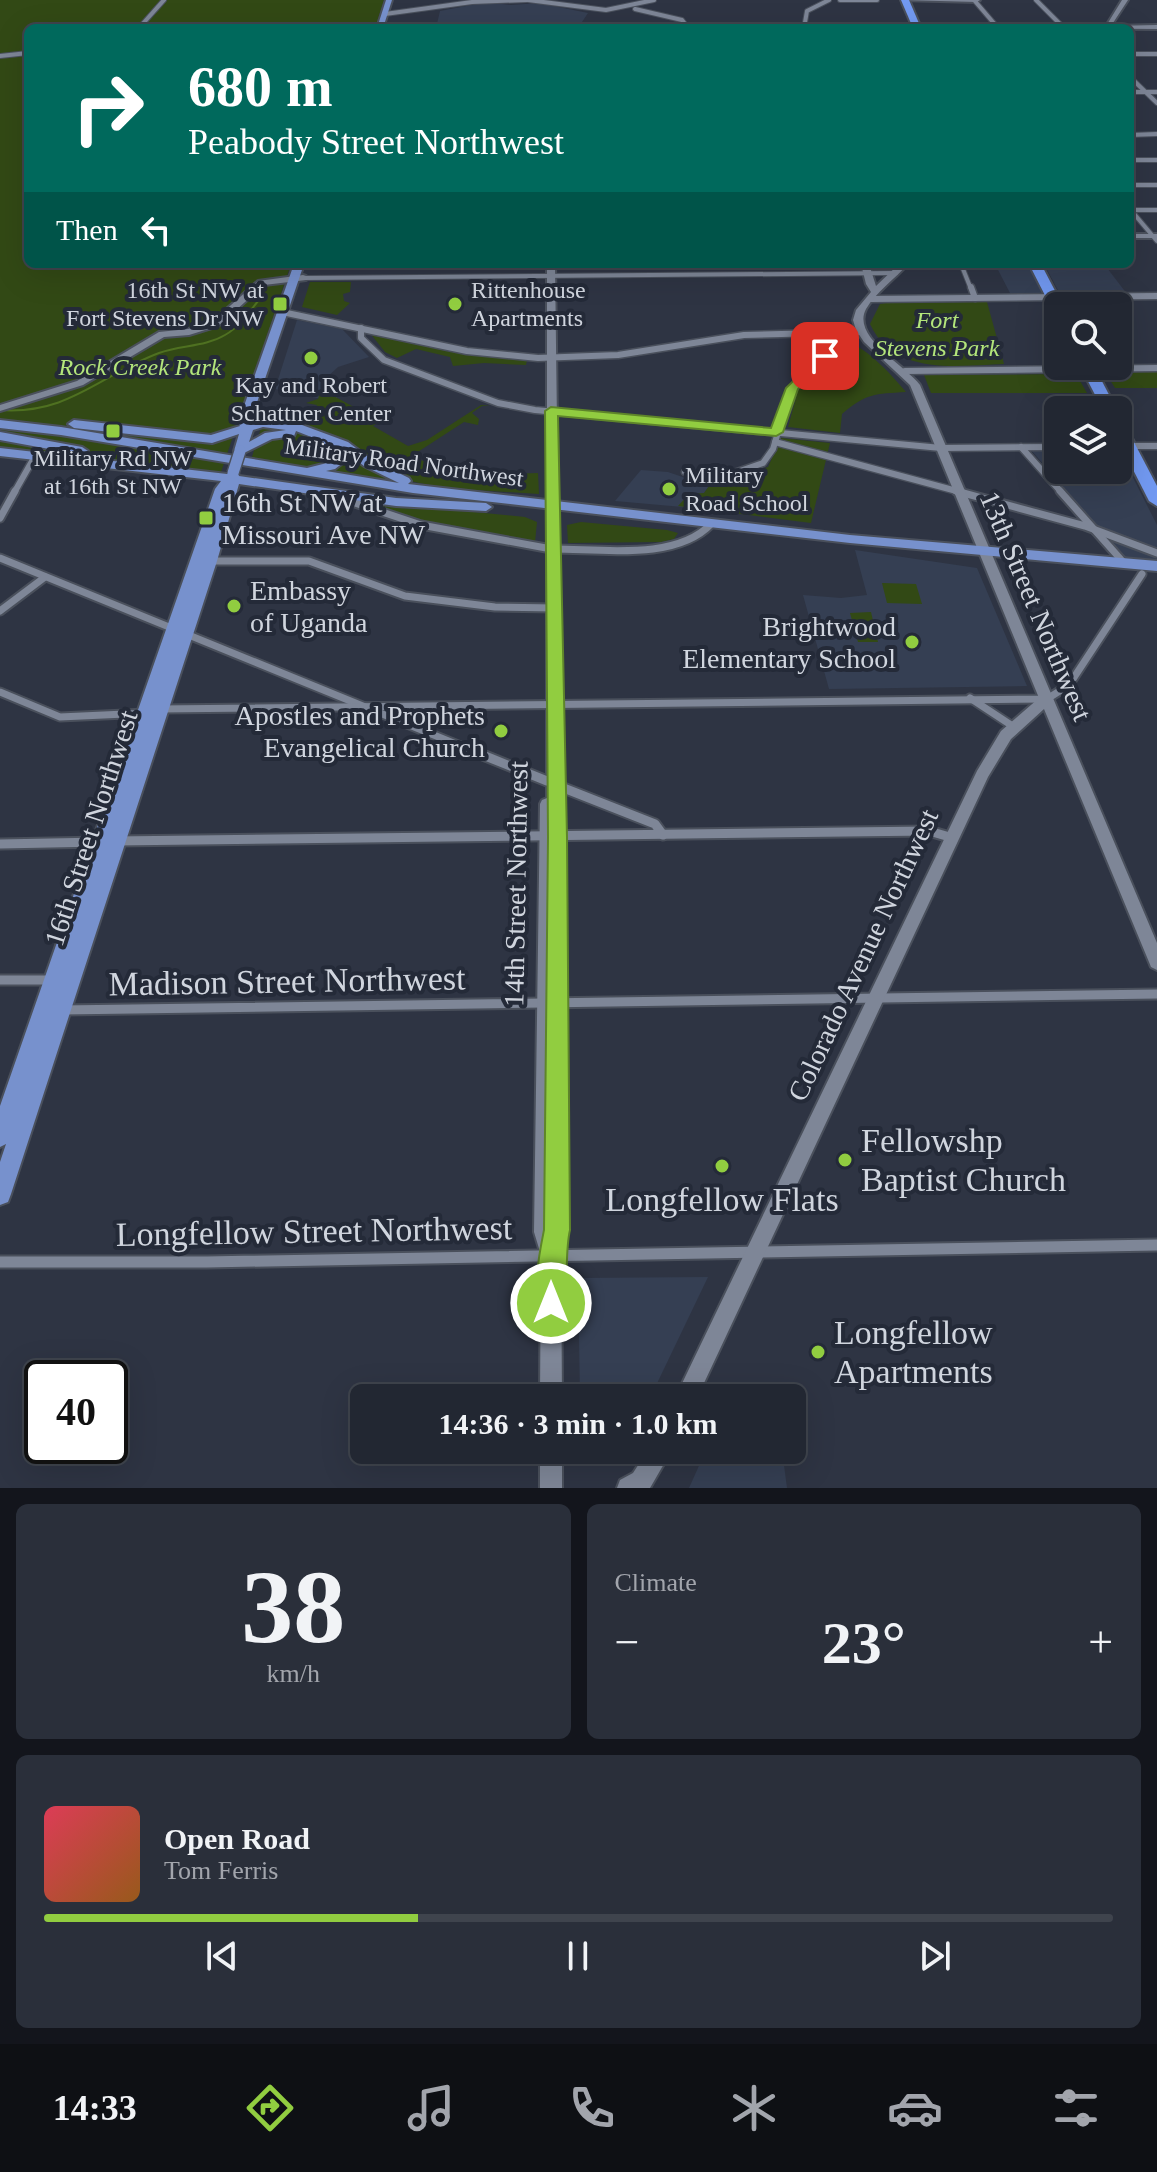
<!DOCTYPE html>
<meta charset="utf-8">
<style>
:root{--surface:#222732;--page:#2a2f3a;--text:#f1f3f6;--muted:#a2a5ac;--line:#3f444d;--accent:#91cd40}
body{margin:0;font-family:Georgia,serif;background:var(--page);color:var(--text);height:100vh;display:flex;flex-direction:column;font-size:30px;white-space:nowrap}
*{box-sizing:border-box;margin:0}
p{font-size:26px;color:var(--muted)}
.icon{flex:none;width:44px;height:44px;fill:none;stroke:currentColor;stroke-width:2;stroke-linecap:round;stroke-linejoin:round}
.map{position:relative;height:1488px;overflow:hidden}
.drawer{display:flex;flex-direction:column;gap:16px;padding:16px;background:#13151c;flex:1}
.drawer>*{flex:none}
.top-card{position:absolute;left:24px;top:24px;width:1110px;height:244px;border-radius:12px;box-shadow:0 8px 32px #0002,0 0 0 2px var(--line);background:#00695c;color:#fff;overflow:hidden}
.tools{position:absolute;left:1044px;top:292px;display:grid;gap:16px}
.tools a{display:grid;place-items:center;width:88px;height:88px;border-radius:12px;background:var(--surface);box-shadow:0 8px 32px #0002,0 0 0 2px var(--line);font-size:40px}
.speed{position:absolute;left:24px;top:1360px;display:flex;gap:16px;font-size:40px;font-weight:700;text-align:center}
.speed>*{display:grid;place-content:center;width:104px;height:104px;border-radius:50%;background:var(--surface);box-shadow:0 8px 32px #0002,0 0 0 2px var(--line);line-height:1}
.speed .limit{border:4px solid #111;border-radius:12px;background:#fff;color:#111}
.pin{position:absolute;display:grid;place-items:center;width:68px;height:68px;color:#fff;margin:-34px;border-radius:16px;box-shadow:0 4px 12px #0006}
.me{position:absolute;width:88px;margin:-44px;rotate:0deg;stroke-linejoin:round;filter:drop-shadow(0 0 6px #0008)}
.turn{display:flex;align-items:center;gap:28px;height:168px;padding:0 32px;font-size:36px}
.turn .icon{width:104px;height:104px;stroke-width:2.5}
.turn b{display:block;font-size:56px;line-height:68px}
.then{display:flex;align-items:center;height:76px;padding:0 32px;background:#0003;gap:16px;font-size:30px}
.big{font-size:60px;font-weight:700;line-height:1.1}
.drawer .tile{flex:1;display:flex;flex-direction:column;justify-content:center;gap:12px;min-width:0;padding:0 28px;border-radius:12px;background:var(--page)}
.drawer .dial{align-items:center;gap:0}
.dial b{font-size:104px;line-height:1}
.song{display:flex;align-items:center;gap:24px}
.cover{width:96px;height:96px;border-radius:12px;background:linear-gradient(135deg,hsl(350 70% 55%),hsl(30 70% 35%))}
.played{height:8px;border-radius:4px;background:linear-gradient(90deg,var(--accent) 35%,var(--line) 35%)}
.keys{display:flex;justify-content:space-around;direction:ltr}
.heat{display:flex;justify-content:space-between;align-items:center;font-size:44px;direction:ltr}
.drawer .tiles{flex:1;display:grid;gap:16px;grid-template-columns:1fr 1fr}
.tile:last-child{grid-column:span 2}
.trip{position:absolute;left:350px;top:1384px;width:456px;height:80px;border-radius:12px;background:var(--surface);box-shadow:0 8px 32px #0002,0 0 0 2px var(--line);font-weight:700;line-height:80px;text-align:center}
.dock{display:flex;height:128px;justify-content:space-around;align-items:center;background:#0e1014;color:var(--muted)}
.dock .icon{width:56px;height:56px}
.dock .current{color:var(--accent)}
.dock b{font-size:36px;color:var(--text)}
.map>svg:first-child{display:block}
.built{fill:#353f53}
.green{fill:#324915}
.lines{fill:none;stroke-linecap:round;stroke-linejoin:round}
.stream{stroke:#4f7121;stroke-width:2}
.street-far4-casing{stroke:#4a505c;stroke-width:6}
.street-far3-casing{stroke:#4a505c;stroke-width:9}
.street-far2-casing{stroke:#4a505c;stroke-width:11}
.street-far1-casing{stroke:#4a505c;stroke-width:13}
.street-casing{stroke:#4a505c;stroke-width:15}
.secondary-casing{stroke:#4a505c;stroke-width:4}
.primary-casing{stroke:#4a505c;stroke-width:4}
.highway-casing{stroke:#4a505c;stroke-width:4}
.street-far4{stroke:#7e8697;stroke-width:4}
.street-far3{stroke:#7e8697;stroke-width:6}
.street-far2{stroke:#7e8697;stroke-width:7}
.street-far1{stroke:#7e8697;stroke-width:9}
.street{stroke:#7e8697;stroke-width:11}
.secondary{fill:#7e8697;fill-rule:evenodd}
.primary{fill:#7791cd;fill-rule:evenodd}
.highway{fill:#7299f1;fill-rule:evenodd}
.primary-bridge-casing{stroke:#4a505c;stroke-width:14;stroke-linecap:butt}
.primary-bridge{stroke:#7791cd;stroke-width:11}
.route{fill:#91cd40;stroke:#5e852a;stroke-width:2}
.poi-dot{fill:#91cd40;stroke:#242a38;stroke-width:3}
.labels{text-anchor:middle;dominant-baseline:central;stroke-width:8;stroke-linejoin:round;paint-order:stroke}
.far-poi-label{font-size:24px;fill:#d0d5de;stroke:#242a38;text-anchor:start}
.far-park-label{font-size:24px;font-style:italic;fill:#b3e57b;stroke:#242a38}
.far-street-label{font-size:24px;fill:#d0d5de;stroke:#242a38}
.poi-label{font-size:28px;fill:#d0d5de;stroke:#242a38;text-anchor:start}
.street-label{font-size:28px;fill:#d0d5de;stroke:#242a38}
.near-street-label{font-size:34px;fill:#d0d5de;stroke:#242a38}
.near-poi-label{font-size:34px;fill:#d0d5de;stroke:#242a38;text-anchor:start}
</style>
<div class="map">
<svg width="1157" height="1488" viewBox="0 0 1157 1488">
<rect width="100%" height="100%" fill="#2e3443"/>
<!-- built -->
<g class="built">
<polygon points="487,2 511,5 539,3 588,13 578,28 436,28 440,11"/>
<polygon points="995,264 1027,264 1044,295 1011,295"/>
<polygon points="1044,264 1104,264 1127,294 1060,294"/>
<polygon points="297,320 342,329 369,357 338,367 325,379 324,384 339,391 337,398 317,398 275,389"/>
<polygon points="1031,450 1058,450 1058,470 1118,470 1119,450 1157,525 1157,563 1126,560"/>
<polygon points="641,470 668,472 709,486 694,508 615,501"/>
<polygon points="855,550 977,568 1027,686 829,689 803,595 841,598 867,595"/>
<polygon points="708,1277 650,1398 580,1398 578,1278"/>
<polygon points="706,1450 782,1450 787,1488 689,1488"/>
</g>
<!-- green -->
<g class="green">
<polygon points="0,0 384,0 375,28 28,28 28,264 291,264 218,481 0,453"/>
<polygon points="310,282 351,282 350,292 343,294 344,301 350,303 337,315 302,307"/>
<path d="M987 302 1004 364C957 366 894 376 870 324L880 304 886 303Z"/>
<polygon points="370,333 441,350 527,360 526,365 484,363 453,366 450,357 416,349 397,358 385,352"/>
<path d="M834 339C860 339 889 372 906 392 874 394 867 393 842 414L840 433 788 427 798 391 836 353Z"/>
<polygon points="1157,371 1157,388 1115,388 1105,372"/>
<polygon points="1076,374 1087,393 931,393 924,375"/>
<polygon points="321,389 372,417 391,409 390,414 373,426 408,446 427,440 481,405 490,406 482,406 472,413 479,419 478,425 464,422 410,457 473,475 538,473 539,494 444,488 410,481 370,459 355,446 311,429 311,426 283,421 287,417 314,416 317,405 306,403 318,399"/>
<polygon points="282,427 350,452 370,469 404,484 251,460 261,428"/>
<polygon points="781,438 830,443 811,523 678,506 689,494 704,493 709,486 768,467"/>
<polygon points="351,500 525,517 537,522 535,542 429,524"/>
<polygon points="581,522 667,530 678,533 674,539 661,542 568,543 567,525"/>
<polygon points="882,583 916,584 922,604 887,603"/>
<polygon points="871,612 878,642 858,642 850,613"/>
</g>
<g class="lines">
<!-- stream -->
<path class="stream" d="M0 410C69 415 100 375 159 353 181 345 205 347 225 335 241 326 251 309 263 295"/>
<!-- street-far4 casing -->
<g class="street-far4-casing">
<g id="street-far4">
<polyline points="528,0 606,10 654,0"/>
<polyline points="840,0 877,0"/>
<polyline points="974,0 998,28"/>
<polyline points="1036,0 1064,28"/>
<polyline points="635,9 682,20 688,28"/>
<polyline points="385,14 472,2 527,0"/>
<polyline points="139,28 164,0"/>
<polyline points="804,28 807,11 829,0"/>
<polyline points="1130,54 1157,54"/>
<polyline points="0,56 28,53"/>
<polyline points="1130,77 1157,103"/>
<polyline points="1130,92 1157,92"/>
<polyline points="1130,135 1157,134"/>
<polyline points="1130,160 1157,160"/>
<polyline points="1130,185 1157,185"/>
<polyline points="1130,209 1157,241"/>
<polyline points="1131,210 1157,210"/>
<polyline points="961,264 971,289"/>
<polyline points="303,278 896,273"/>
</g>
</g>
<!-- street-far3 casing -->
<g class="street-far3-casing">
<g id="street-far3">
<polyline points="971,287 975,298"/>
<polyline points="871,299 1157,296"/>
<polyline points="282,312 467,351 538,358 618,355 744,335 860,332"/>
<polyline points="361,328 361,338 384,360 498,403 535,410 941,448 1058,447"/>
<polyline points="905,371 1157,368"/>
<polyline points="775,442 964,493"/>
<polyline points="1118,446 1157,446"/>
<polyline points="1021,447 1062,493"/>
<polyline points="685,472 714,480 763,463 773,449 790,392 827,354 824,333"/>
<polyline points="14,493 35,456"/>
</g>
</g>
<!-- street-far2 casing -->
<g class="street-far2-casing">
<g id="street-far2">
<polyline points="956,491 1085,526 1157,553"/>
<polyline points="1060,491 1124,563"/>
<polyline points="328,494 421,525 546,548"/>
<polyline points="0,518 15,491"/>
<path d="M554 549C601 549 676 561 711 524"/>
<polyline points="0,558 473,751"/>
<polyline points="210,561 309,561 405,596 495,607 554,608"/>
<polyline points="0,611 45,577"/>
<polyline points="0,692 60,717 147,713"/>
<polyline points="970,698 1014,727"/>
<polyline points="160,709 1047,699 1069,685 1142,574"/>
</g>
</g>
<!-- street-far1 casing -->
<g class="street-far1-casing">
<g id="street-far1">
<polyline points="468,749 547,781"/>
<polyline points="556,785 655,824 663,835"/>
<polyline points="115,841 929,831 953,838"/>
<polyline points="0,844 101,842"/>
<polyline points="0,980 54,980"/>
<polyline points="62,1010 1157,994"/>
</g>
</g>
<!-- street casing -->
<g class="street-casing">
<polyline id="street" points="0,1262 207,1262 1157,1245"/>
</g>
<!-- secondary casing -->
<g class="secondary-casing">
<g id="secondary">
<polygon points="902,0 980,0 977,2"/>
<polygon points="1122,0 1128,0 1111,26 1157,25 1157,29 1039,28 1106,26"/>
<rect x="1130" y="234" width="27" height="4"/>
<polygon points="547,264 555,264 567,1230 561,1256 562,1398 540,1398 541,1255 534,1232 540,804 542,800 547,798"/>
<path d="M861 264H869L876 286 899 264H908C895 279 876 292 866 309 851 337 905 365 920 385L1157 943V970L1151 967 1149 962 1044 709 1011 739 988 777 697 1398H675L977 771 1001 731 1039 698 910 385 864 342 856 330 853 320 856 310 871 292 866 284Z"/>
<polygon points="303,275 306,276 306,280 264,285 218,326 189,335 164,337 83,385 0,411 0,405 77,381 159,332 188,329 212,322 258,281"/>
<rect x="540" y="1450" width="22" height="38"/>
<polygon points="648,1450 672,1450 650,1488 617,1488 620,1480 633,1473"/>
</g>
</g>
<!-- primary casing -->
<g class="primary-casing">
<g id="primary">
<polygon points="386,0 392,0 383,28 377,28"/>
<path d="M294 264H304L250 423 262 419 302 425 348 442 372 460 409 478 411 481 408 484 850 535 1157 561V571L850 543 413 493 61 435 0 428V420L61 427 307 468 327 463 334 458V453L324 447V442L296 431 294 436 272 439 240 455 234 451 239 434 212 443 74 428 68 424 74 420 211 435 240 426 238 423ZM263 427 286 430 265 433 249 442 253 430ZM346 452 364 466 399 483 326 471 335 469 344 462Z"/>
<polygon points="0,432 82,447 88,451 82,455 0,440"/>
<polygon points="0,448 227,474 233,469 237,470 239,476 396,498 486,503 492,507 486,511 396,506 239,484 217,561 11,1194 8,1202 0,1205 0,1162 6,1144 0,1147 0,1106 215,489 221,481 0,456"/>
</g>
</g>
<!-- highway casing -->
<g class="highway-casing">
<g id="highway">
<polygon points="901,0 909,0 921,28 913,28"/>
<polygon points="1029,264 1041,264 1063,306 1058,306 1058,313 1052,309"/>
<polygon points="1080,366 1094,366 1117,410 1103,410"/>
<polygon points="1118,421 1125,425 1157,486 1157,506 1149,501 1118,440"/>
</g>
</g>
<!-- street-far4 -->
<use href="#street-far4" class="street-far4"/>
<!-- street-far3 -->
<use href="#street-far3" class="street-far3"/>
<!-- street-far2 -->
<use href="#street-far2" class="street-far2"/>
<!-- street-far1 -->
<use href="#street-far1" class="street-far1"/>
<!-- street -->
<use href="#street" class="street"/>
<!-- secondary -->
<use href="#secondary" class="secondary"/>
<!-- primary -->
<use href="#primary" class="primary"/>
<!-- highway -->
<use href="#highway" class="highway"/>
<!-- primary-bridge casing -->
<g class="primary-bridge-casing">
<polyline id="primary-bridge" points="233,473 240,451"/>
</g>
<!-- primary-bridge -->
<use href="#primary-bridge" class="primary-bridge"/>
</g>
<!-- route -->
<path class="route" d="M821 354 831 356 798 389 783 432 776 436 558 416 567 837 570 1230C564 1255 570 1290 561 1312L551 1316 542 1312C532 1288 539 1255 544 1230L548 837 545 411 551 407 771 428 786 388Z"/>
<!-- markers -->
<g class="poi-dot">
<rect x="272" y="296" width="16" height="16" rx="4"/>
<circle cx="455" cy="304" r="8"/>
<circle cx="311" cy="358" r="8"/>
<rect x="105" y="423" width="16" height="16" rx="4"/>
<circle cx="669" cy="489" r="8"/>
<rect x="198" y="510" width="16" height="16" rx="4"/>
<circle cx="234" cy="606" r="8"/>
<circle cx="912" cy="642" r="8"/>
<circle cx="501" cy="731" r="8"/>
<circle cx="845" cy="1160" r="8"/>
<circle cx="722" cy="1166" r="8"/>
<circle cx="818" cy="1352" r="8"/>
</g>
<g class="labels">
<!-- far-poi labels -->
<g class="far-poi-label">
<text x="264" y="290" text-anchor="end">16th St NW at<tspan x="264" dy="28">Fort Stevens Dr NW</tspan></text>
<text x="471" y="290">Rittenhouse<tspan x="471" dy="28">Apartments</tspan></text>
<text x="311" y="385" text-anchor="middle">Kay and Robert<tspan x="311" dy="28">Schattner Center</tspan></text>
<text x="113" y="458" text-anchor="middle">Military Rd NW<tspan x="113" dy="28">at 16th St NW</tspan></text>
<text x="685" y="475">Military<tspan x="685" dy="28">Road School</tspan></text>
</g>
<!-- far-park labels -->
<g class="far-park-label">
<text x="937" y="320">Fort<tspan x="937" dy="28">Stevens Park</tspan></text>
<text x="140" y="367">Rock Creek Park</text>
</g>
<!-- far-street labels -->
<g class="far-street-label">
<text transform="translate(404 462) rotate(8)">Military Road Northwest</text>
</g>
<!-- poi labels -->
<g class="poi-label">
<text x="222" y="502">16th St NW at<tspan x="222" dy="32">Missouri Ave NW</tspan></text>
<text x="250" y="590">Embassy<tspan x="250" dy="32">of Uganda</tspan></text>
<text x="896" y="626" text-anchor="end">Brightwood<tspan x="896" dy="32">Elementary School</tspan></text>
<text x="485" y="715" text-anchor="end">Apostles and Prophets<tspan x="485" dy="32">Evangelical Church</tspan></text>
</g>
<!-- street labels -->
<g class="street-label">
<text transform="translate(1036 606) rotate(67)">13th Street Northwest</text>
<text transform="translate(91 828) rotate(-72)">16th Street Northwest</text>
<text transform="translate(516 884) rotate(-89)">14th Street Northwest</text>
<text transform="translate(863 955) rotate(-65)">Colorado Avenue Northwest</text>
</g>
<!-- near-street labels -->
<g class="near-street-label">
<text transform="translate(287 981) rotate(-1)">Madison Street Northwest</text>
<text transform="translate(314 1231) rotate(-1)">Longfellow Street Northwest</text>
</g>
<!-- near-poi labels -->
<g class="near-poi-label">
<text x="861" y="1140">Fellowshp<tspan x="861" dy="39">Baptist Church</tspan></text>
<text x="722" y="1199" text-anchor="middle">Longfellow Flats</text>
<text x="834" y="1332">Longfellow<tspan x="834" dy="39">Apartments</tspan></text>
</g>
</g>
</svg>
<div class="tools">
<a><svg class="icon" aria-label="search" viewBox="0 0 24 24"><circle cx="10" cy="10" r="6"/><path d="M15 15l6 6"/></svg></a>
<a><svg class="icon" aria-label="layers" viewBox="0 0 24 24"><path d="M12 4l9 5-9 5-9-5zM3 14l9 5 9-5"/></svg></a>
</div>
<div class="speed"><div class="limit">40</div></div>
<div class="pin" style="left:825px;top:356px;background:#d93025"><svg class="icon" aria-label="arrive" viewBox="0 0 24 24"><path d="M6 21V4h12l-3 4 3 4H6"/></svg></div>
<svg class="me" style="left:551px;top:1303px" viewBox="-20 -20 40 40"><circle r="17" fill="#91cd40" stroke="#fff" stroke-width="3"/><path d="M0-11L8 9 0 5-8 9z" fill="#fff"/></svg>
<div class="trip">14:36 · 3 min · 1.0 km</div>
<div class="top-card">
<div class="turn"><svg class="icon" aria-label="right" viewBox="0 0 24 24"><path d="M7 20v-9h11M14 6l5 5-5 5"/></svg><div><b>680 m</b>Peabody Street Northwest</div></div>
<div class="then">Then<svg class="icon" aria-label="left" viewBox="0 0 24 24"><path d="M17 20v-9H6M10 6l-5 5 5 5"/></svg></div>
</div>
</div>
<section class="drawer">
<div class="tiles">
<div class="tile dial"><b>38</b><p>km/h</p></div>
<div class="tile"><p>Climate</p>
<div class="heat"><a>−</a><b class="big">23°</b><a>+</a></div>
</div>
<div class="tile">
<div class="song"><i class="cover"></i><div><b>Open Road</b><p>Tom Ferris</p></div></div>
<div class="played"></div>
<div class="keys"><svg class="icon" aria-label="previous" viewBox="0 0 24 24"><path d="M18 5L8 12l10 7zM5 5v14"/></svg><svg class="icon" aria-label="pause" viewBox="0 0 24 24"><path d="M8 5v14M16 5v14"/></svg><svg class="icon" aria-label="next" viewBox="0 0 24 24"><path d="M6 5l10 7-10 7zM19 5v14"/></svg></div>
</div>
</div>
</section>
<nav class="dock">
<b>14:33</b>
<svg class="icon current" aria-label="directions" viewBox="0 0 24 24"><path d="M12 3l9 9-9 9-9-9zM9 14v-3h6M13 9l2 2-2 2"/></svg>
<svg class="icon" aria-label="music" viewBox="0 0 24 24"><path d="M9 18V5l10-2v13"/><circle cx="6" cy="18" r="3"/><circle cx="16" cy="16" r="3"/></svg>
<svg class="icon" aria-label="phone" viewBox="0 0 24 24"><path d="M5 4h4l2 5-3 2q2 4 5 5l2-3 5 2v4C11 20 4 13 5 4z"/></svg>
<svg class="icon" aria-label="climate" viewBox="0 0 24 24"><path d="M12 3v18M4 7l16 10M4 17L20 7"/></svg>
<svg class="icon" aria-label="car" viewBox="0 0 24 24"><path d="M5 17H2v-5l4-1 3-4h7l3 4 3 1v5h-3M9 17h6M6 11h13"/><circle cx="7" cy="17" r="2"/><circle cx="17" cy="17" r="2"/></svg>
<svg class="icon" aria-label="filters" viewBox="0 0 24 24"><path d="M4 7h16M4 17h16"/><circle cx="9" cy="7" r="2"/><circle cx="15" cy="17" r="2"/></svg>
</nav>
